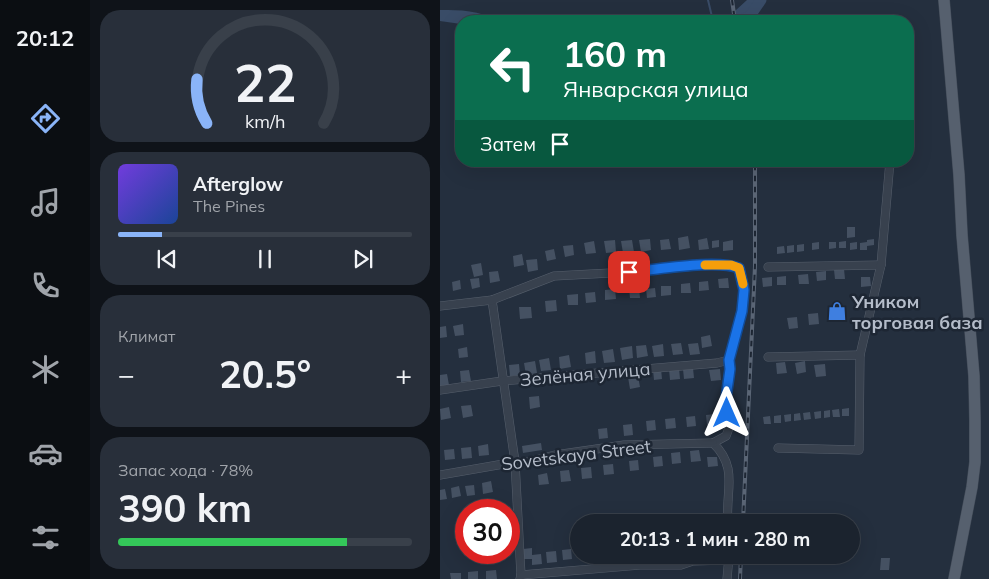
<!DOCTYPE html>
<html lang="ru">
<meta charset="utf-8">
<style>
:root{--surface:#1b232e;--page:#282f3a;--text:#f1f3f6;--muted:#a0a4aa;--line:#39404a;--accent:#8ab4f8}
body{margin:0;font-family:Mulish,sans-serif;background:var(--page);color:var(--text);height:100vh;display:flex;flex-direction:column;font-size:19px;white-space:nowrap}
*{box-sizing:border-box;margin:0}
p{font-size:16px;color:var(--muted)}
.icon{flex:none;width:28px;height:28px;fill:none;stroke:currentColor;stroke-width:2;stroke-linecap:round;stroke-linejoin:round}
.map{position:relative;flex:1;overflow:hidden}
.details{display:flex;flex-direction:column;gap:10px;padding:10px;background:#0f1319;width:350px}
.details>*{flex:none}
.hud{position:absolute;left:15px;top:15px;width:459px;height:152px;border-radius:20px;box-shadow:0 5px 20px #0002,0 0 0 1px var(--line);background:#0b6e4f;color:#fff;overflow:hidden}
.speed{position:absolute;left:15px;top:499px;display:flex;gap:10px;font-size:25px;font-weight:700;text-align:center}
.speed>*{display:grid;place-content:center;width:65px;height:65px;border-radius:50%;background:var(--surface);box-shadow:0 5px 20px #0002,0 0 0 1px var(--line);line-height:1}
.speed .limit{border:8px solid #d22;background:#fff;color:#111}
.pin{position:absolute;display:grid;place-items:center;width:42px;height:42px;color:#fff;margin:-21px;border-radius:10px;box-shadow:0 2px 8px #0006}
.me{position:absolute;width:55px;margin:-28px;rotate:0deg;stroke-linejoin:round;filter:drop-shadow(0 0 4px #0008)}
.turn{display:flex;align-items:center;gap:18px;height:105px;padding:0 25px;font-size:22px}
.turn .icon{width:65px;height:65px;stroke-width:2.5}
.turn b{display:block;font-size:35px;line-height:42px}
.then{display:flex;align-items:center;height:48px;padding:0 25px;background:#0003;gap:10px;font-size:19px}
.big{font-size:38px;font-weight:700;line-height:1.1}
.details .card{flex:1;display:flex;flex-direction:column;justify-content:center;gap:8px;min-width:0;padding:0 18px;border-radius:20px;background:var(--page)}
.details .dial{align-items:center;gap:0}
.dial svg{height:130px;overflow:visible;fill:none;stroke:var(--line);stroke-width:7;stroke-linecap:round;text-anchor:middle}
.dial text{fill:var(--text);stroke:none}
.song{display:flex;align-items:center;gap:15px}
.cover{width:60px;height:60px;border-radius:8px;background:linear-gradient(135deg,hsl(260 70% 55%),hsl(220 70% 35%))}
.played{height:5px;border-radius:2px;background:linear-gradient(90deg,var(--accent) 15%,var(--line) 15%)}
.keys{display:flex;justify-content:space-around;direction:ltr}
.heat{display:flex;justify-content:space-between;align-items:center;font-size:28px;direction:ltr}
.charge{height:8px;border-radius:4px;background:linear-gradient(90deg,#34c759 78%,var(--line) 0)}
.trip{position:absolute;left:130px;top:514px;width:290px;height:50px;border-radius:25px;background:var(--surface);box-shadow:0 5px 20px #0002,0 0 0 1px var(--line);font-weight:700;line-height:50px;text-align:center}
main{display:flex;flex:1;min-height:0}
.tabs{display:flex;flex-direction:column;width:90px;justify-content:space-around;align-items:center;background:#0b0e12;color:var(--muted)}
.tabs .icon{width:35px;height:35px}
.tabs .current{color:var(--accent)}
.tabs b{font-size:22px;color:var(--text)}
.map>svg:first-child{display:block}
.water{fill:#394c67}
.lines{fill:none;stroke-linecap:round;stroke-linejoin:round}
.stream{stroke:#394c67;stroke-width:2}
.river{stroke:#394c67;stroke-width:11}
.building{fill:#455162}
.street-casing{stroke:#565f6c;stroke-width:9}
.primary-casing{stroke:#414a57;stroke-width:12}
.street{stroke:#38414e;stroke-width:8}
.primary{stroke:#56606e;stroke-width:11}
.rail-casing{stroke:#5a6575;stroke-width:4}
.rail{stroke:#1d2633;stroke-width:2;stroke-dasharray:5.5;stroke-linecap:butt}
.route-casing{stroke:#114b97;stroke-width:12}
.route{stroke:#1a73e8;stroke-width:9}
.slow{stroke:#f59e0b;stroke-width:9}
.labels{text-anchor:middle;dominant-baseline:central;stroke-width:5;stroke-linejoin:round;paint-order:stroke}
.poi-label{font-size:18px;font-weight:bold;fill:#b4bcc9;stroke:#1d2633;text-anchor:start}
.street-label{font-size:18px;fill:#b4bcc9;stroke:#1d2633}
</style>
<main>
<nav class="tabs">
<b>20:12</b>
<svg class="icon current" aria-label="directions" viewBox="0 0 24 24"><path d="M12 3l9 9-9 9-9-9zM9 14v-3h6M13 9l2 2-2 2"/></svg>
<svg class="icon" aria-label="music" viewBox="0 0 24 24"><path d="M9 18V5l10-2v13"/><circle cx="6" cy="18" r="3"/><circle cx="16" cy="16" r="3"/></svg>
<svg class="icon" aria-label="phone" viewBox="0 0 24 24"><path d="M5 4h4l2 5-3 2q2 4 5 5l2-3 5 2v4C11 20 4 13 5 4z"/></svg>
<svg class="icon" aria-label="climate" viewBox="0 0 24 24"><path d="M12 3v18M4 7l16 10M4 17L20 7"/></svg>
<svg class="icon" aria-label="car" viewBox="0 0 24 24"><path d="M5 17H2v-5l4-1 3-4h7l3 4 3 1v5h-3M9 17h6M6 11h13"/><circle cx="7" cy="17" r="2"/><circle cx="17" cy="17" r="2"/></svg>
<svg class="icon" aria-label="filters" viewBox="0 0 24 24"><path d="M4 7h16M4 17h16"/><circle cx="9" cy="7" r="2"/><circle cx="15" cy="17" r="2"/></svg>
</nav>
<section class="details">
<div class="card dial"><svg viewBox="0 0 100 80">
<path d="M14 69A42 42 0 1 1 86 69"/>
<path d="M14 69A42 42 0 0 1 8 42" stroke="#8ab4f8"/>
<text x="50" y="56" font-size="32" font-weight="700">22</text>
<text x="50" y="72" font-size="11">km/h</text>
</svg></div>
<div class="card">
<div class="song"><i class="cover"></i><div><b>Afterglow</b><p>The Pines</p></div></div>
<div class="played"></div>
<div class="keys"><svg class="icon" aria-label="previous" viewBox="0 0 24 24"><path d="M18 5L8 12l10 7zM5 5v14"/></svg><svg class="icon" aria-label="pause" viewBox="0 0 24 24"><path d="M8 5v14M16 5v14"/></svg><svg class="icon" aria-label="next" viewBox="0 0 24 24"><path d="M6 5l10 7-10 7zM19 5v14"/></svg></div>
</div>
<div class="card"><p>Климат</p>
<div class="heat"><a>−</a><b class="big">20.5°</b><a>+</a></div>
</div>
<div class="card"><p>Запас хода · 78%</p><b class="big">390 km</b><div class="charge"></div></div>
</section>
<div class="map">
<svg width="549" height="579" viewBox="0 0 549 579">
<rect width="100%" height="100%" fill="#242f3e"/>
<!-- water -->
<g class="water">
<polygon points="307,0 325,0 323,6 312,11 299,21 284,21"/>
<path d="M0 10C20 10 40 10 57 21H21V24L0 21Z"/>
<polygon points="158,17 197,21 119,21"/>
</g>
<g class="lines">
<!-- stream -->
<polyline class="stream" points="268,0 273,21"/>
<!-- river -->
<polyline class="river" points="300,21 310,16 321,0"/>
</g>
<!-- building -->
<g class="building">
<polygon points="407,227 415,227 415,237 407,238"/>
<polygon points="248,236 250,248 239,250 238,238"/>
<polygon points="267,238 269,249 259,250 258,240"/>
<polygon points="210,239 211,250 201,252 199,240"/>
<polygon points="229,239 231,249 221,250 220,240"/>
<polygon points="434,239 434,245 427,246 427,250 420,250 420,243 427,242 427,240"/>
<polygon points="175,240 176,252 166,253 164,241"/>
<polygon points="192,240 194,252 183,253 181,241"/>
<polygon points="279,240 279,247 272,248 272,241"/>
<polygon points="293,240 293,250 283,251 283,242"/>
<polygon points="154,241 156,253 146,254 144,243"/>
<polygon points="406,241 406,248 399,248 399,242"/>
<polygon points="379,242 379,249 372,250 372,243"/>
<polygon points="389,242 396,242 396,248 389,249"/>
<polygon points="417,242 417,249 410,250 410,243"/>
<polygon points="364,244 364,251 357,252 357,245"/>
<polygon points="133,245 134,255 125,257 123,246"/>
<polygon points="354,245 354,252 347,253 347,246"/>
<polygon points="344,246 345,253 337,254 337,247"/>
<polygon points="114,249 116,259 107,261 105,251"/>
<polygon points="82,254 84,265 74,267 73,256"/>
<polygon points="97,259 98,270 88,272 86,260"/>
<polygon points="41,263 43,275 34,277 31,265"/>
<polygon points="404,269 405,279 395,279 394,270"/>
<polygon points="58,271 60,281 50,283 49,272"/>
<polygon points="386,271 386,280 377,281 376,272"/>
<polygon points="368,274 369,284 359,284 358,275"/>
<polygon points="346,276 346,285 337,285 337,277"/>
<polygon points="332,277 332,286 323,287 322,278"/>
<polygon points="421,277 430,277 431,286 421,287"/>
<polygon points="39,278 40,287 32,289 30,279"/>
<polygon points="288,278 289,288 279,288 278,279"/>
<polygon points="20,280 21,289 13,291 12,282"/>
<polygon points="268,281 269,290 259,291 259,282"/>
<polygon points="250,283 251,293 241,293 241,284"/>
<polygon points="221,286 231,286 231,295 221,296"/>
<polygon points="199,288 200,298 190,298 189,289"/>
<polygon points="215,288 216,297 207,298 206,289"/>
<polygon points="175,289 176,299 165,300 165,290"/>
<polygon points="155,292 156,302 146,303 145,293"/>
<polygon points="138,294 138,305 128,305 127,295"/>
<polygon points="116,300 117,311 106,312 105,301"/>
<polygon points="79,307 91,307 92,318 80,319"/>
<polygon points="399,309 400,320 390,321 389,310"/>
<polygon points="378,313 379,324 369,325 368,314"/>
<polygon points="357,317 358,328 349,329 347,318"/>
<polygon points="23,324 24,335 15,336 13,326"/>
<polygon points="6,326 7,337 0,338 0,327"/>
<polygon points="270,335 272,346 262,348 261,337"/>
<polygon points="241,343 243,354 233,355 231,344"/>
<polygon points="258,343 260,354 250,355 248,344"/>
<polygon points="223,344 224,356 214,357 212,346"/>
<polygon points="206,345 208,356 197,358 196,346"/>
<polygon points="192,346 193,358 182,360 180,348"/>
<polygon points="27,347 28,357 19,358 18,349"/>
<polygon points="173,349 175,362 164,363 162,351"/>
<polygon points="155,351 156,363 146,364 145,353"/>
<polygon points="129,355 131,367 120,369 119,357"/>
<polygon points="109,358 111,370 101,371 99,360"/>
<polygon points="95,361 97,373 86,375 84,363"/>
<polygon points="365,361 366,372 357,374 355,363"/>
<polygon points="345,362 347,373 337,374 336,363"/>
<polygon points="79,364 80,375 70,376 69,365"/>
<polygon points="385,364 386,376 376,377 374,365"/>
<polygon points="239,368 240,379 230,380 229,369"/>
<polygon points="253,368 254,378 244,379 243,369"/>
<polygon points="221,369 222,379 214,380 213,370"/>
<polygon points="280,369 281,380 271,381 269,370"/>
<polygon points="29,370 31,381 21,382 20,371"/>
<polygon points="7,374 9,385 0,386 0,375"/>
<polygon points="198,376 200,387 190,389 188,377"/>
<polygon points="99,396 100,407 90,409 89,397"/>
<polygon points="31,405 33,416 23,418 21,406"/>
<polygon points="9,407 11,418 1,420 0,409"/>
<polygon points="409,408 409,416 402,416 402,409"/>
<polygon points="399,409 400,417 393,417 392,410"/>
<polygon points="390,410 390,417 384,418 384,411"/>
<polygon points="381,411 381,418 375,419 374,412"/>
<polygon points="370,412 371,419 364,420 363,413"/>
<polygon points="360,413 361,420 354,421 354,414"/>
<polygon points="275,414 276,424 267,425 266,415"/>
<polygon points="351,414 351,421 345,422 344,415"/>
<polygon points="341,415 341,423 334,423 334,416"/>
<polygon points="255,416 256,426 247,427 246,417"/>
<polygon points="330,416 331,424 324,424 323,417"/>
<polygon points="235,418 236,428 226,429 225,419"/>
<polygon points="215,420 216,430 207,431 206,421"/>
<polygon points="192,424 193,435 184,436 183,425"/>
<polygon points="167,428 168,438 159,439 158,429"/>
<polygon points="101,443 102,450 83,453 82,446"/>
<polygon points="48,444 49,455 39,456 38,446"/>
<polygon points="31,447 32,458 22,459 21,448"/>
<polygon points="14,449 15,459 5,460 4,450"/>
<polygon points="259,450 261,461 251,462 250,451"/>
<polygon points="240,452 241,463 232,464 231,453"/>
<polygon points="222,456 223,466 214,467 213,457"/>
<polygon points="267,457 277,457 278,466 268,467"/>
<polygon points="198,460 199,470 190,471 189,461"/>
<polygon points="173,464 174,474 164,475 163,465"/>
<polygon points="151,467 152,478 142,479 141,468"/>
<polygon points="129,470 131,481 121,482 120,471"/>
<polygon points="107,473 109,484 99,485 98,475"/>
<polygon points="51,481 53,492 43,494 42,483"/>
<polygon points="34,485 35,495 27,496 25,486"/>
<polygon points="19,486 21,496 12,498 11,488"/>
<polygon points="5,489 7,499 0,500 0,490"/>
<polygon points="92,548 92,555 101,554 102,564 92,565 92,559 83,559 83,549"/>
<polygon points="131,549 132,559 123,560 122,550"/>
<polygon points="116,551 117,562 107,563 106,552"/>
<polygon points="441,558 450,558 449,570 440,570"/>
<polygon points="56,570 57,579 46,579 46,571"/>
<polygon points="38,571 38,579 28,579 28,572"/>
<polygon points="10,573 21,573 21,579 11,579"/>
</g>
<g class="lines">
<!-- street casing -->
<g class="street-casing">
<g id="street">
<polyline points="328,267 441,265"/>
<polyline points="52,300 75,462 81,575 80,579"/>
<path d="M0 306 52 300 114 276 189 272 266 265H291L299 268 304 290 301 311 289 360 290 369 286 398 289 428 286 436 273 443C299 468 285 491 288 522"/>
<polyline points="328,357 420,355"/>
<polyline points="0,390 62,381 277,363 289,360"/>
<polyline points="338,448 419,450 420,355 441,265 450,161"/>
<polyline points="0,475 75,462 87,462 115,455 184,445 273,443"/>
<polyline points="81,575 200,565 241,565 253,561 288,560"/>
<polyline points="287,579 289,556"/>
</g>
</g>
<!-- primary casing -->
<g class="primary-casing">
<polyline id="primary" points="504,0 519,175 522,235 534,376 535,421 535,462 532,487 514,579"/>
</g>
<!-- street -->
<use href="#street" class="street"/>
<!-- primary -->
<use href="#primary" class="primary"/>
<!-- rail casing -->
<g class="rail-casing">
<g id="rail">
<polyline points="292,0 295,21"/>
<polyline points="303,522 315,266 315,161"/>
<polyline points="300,579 301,555"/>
</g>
</g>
<!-- rail -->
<use href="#rail" class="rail"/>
</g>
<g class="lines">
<!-- route casing -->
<g class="route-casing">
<path id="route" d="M189 272C217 270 275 259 299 268L304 290 302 311 289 360 290 369 286 398 287 413"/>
</g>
<!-- route -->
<use href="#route" class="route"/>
<!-- slow -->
<polyline class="slow" points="265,265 291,265 299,268 303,284"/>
</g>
<!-- icons -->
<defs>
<g id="shop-bare" transform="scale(1.5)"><path d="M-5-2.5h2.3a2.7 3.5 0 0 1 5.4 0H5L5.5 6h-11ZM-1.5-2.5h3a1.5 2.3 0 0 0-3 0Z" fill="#3f7fe0" stroke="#1d2633" stroke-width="2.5" paint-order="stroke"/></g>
</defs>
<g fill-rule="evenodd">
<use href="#shop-bare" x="397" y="311"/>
</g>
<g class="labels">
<!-- poi labels -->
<g class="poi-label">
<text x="412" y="301">Уником<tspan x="412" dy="21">торговая база</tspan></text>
</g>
<!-- street labels -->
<g class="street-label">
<text transform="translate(145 374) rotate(-5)">Зелёная улица</text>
<text transform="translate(136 455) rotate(-7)">Sovetskaya Street</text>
</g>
</g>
</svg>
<div class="speed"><div class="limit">30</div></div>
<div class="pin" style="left:189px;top:272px;background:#d93025"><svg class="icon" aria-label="arrive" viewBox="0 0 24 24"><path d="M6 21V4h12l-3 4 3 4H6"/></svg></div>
<svg class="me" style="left:287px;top:413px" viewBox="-20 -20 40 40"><path d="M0-17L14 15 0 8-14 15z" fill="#1a73e8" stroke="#fff" stroke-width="4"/></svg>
<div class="trip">20:13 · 1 мин · 280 m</div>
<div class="hud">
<div class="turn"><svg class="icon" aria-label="left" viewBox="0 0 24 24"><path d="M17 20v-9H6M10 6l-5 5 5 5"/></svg><div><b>160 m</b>Январская улица</div></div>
<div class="then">Затем<svg class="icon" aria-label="arrive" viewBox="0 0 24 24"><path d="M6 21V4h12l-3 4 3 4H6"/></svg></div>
</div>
</div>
</main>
